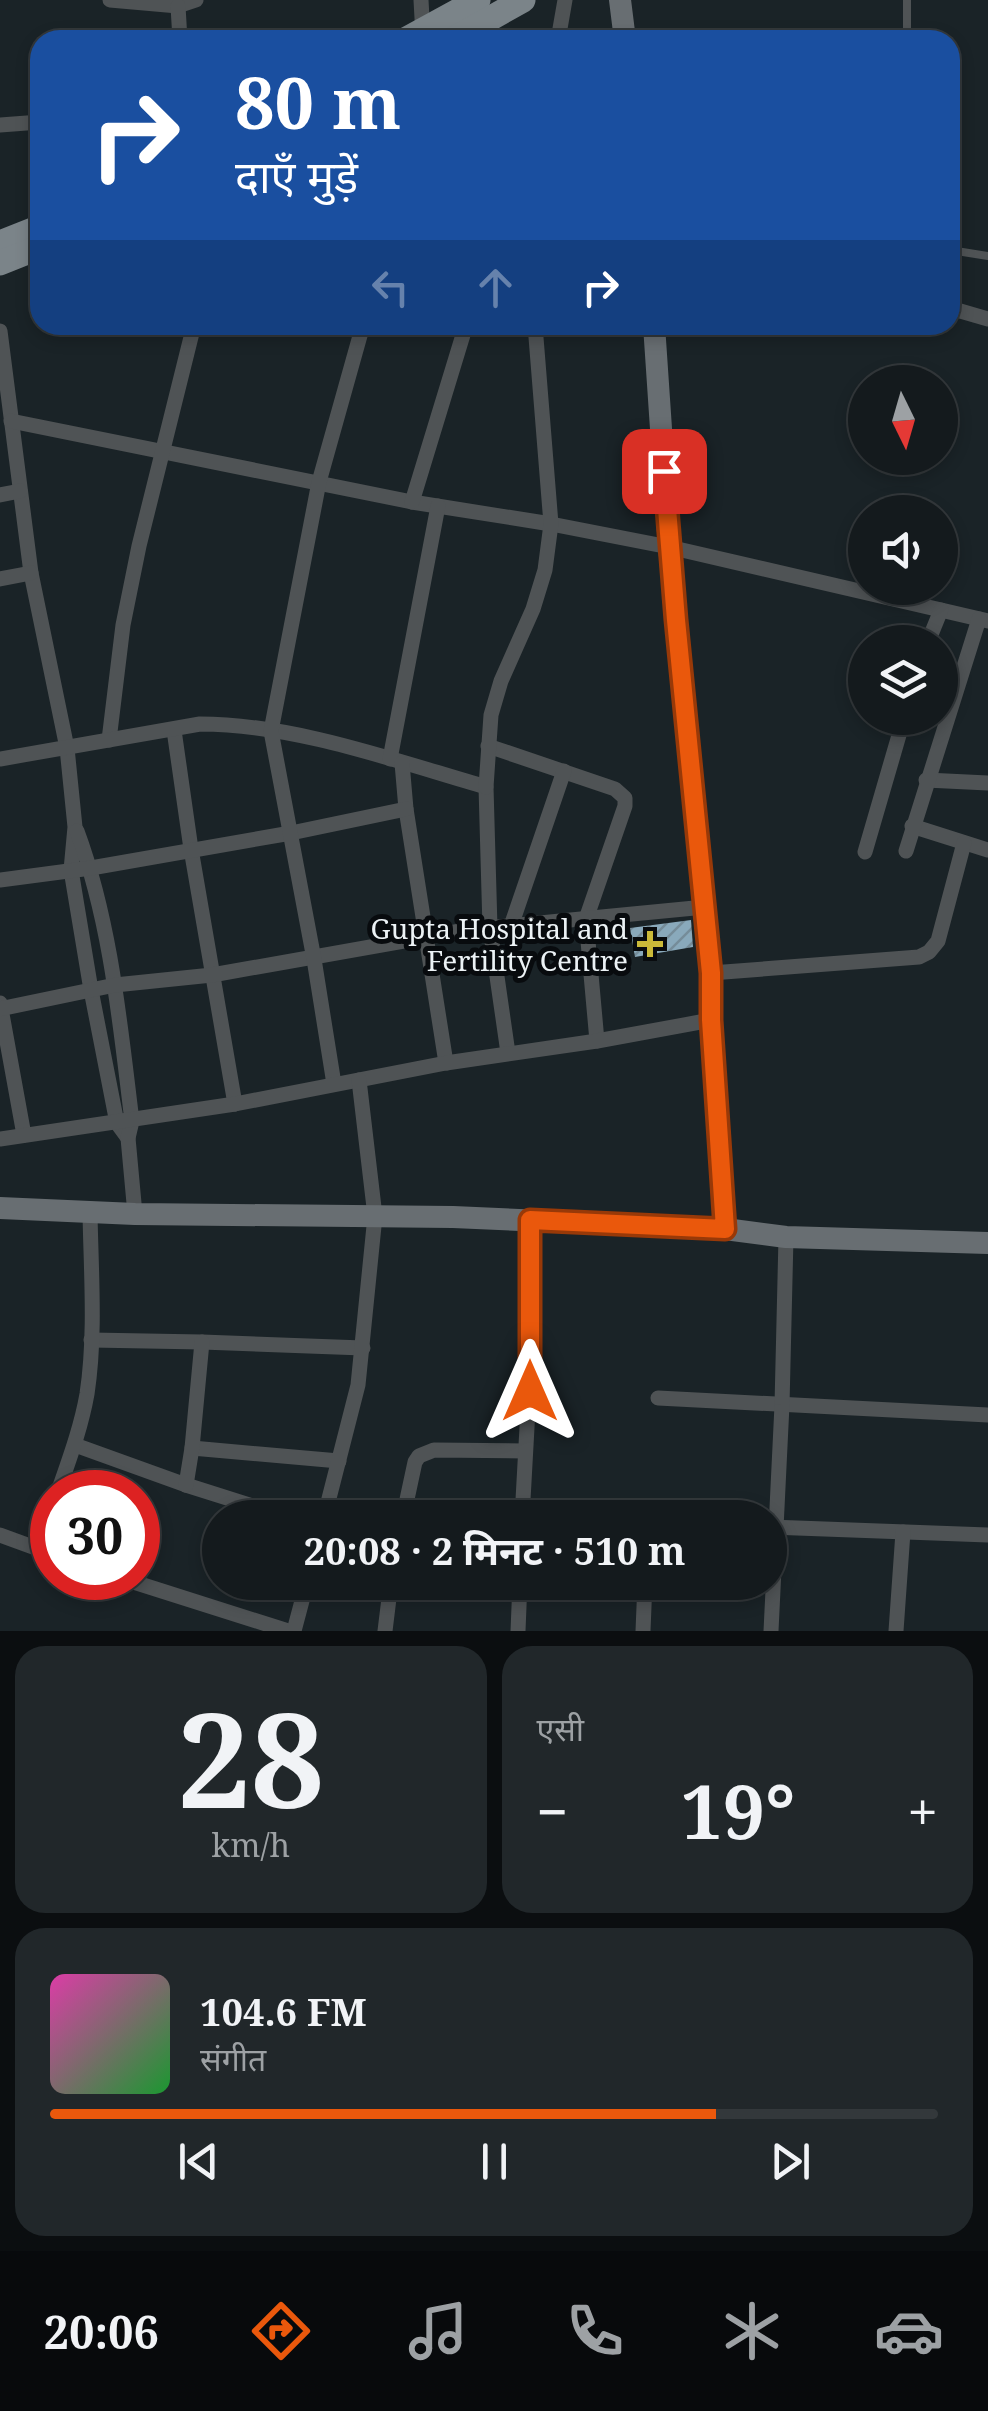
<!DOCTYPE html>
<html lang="hi">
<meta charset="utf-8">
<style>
:root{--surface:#141a1d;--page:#21272a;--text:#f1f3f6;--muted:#9da1a4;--line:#33383b;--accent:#ea580c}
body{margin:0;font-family:"Noto Serif","Noto Sans Devanagari",serif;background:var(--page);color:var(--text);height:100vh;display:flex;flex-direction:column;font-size:38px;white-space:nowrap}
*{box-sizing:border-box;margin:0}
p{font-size:32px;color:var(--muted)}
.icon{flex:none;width:55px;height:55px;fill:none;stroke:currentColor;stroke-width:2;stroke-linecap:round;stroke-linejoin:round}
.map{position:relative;height:1631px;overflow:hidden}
.details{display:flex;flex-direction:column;gap:15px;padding:15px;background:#0b0e10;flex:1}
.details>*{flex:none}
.banner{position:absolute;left:30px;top:30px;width:930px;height:305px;border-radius:30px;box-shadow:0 5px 15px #0003,0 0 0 2px var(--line);background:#1a4fa0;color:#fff;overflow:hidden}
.needle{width:65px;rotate:175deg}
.tools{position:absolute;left:848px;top:365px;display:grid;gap:20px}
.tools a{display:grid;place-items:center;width:110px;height:110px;border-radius:50%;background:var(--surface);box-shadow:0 5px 15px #0003,0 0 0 2px var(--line);font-size:50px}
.speed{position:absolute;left:30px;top:1470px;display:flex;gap:20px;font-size:50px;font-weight:700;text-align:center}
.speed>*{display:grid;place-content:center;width:130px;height:130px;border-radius:50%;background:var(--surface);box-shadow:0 5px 15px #0003,0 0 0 2px var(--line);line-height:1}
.speed .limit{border:15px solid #d22;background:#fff;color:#111}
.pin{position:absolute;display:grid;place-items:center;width:85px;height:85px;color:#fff;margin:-42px;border-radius:20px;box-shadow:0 5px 15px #0006}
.me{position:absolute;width:110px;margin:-55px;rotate:0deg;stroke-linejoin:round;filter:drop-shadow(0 0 8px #0008)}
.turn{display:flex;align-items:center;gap:35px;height:210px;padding:0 40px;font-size:45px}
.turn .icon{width:130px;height:130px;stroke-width:2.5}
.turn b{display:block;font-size:70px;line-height:85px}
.lanes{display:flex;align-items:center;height:95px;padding:0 40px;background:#0003;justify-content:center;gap:50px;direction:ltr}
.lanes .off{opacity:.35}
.big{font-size:75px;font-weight:700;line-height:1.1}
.details .tile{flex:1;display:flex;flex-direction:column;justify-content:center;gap:15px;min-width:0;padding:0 35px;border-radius:30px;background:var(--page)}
.details .dial{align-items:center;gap:0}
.dial b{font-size:130px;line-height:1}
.song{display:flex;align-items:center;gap:30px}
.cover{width:120px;height:120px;border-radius:15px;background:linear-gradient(135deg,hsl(320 70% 55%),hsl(130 70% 35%))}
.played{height:10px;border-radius:5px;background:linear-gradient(90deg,var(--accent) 75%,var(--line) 75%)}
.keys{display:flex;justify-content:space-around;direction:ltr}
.heat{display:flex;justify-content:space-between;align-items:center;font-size:55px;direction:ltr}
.details .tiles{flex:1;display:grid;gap:15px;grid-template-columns:1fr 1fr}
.tile:last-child{grid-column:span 2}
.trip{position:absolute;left:202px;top:1500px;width:585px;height:100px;border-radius:50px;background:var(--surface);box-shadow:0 5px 15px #0003,0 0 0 2px var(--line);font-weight:700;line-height:100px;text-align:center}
.menu{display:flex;height:160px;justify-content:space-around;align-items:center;background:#080a0c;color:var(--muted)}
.menu .icon{width:70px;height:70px}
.menu .active{color:var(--accent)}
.menu b{font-size:45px;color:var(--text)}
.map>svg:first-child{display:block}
.building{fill:url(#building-hatch)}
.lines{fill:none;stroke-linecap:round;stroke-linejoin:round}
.lane{stroke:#4f5355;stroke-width:8}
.street{stroke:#4f5355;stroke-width:15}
.secondary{stroke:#686e72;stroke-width:22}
.primary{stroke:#7b8489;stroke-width:25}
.route-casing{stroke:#983908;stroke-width:25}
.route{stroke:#ea580c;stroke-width:18}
.poi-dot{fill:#cbba39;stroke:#080b0e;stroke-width:4}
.labels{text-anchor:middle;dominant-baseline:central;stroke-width:10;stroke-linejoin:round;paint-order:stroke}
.poi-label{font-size:28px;fill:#ecf2f5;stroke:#080b0e;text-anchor:end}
</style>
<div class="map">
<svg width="988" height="1631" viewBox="0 0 988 1631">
<defs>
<pattern id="building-hatch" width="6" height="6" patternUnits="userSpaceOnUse" patternTransform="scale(2.5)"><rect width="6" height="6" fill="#89a9bb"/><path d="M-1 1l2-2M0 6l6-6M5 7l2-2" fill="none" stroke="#758c99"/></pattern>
</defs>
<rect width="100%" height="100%" fill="#1a2327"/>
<!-- building -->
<polygon class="building" points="691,920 693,947 635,957 630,928"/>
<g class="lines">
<!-- lane -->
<g class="lane">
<polyline points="907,0 907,40"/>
<polyline points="950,250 988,256"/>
</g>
<!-- street -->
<g class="street">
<polyline points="110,0 178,6 196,0"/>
<polyline points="421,0 423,36"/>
<polyline points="178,6 180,40"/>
<polyline points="558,40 565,0"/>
<polyline points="0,125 40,122"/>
<polyline points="950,308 988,319"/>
<polyline points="0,331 31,573 67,748 75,827 71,870 91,990 117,1123 128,1138"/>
<polyline points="11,421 412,502 551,524 669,547 988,621"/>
<polyline points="0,495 20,491"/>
<polyline points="412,502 466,325"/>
<polyline points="0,579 31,573"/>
<polyline points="928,642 941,610"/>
<polyline points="174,730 191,849 235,1104"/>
<polyline points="109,740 123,625 139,546 194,325"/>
<polyline points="488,746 615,789 625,798 625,806 586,919 597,1041"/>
<path d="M0 759 200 724C294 724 396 761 486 787L490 928 508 1053"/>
<polyline points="390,759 438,506"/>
<polyline points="402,763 406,809 446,1063"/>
<polyline points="926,780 988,783"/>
<polyline points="486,787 491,715 501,681 533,609 545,570 551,524 535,325"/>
<polyline points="912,826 988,850"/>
<path d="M77 831C111 923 120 1024 132 1121L128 1138 135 1214"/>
<polyline points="906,851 979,619"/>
<polyline points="865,852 904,718"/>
<polyline points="0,880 91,868 291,833 406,809"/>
<polyline points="511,926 564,771"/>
<polyline points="711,973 919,957 929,952 938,941 964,843"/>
<polyline points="0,1003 24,1135"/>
<polyline points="0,1009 115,985 212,975 466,930 705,907"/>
<polyline points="334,1084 314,959 271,731 319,482 363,325"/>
<polyline points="0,1139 235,1104 446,1063 597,1041 711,1020"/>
<polyline points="91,1340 202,1342 363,1348"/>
<polyline points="658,1398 988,1415"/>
<polyline points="75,1445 186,1485 290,1518"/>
<polyline points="192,1448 339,1461"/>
<polyline points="186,1485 192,1448 202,1342"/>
<path d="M58 1492C69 1460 81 1428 87 1394 96 1335 91 1272 90 1213"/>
<polyline points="324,1518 358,1385 375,1216 359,1080"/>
<polyline points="403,1518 415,1462 419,1456 434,1450 525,1451"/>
<polyline points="522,1518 529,1391 530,1220"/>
<polyline points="770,1527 988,1535"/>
<polyline points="0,1535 52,1554"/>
<polyline points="37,1549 52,1507"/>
<polyline points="121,1578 288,1631"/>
<polyline points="294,1631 307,1582"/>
<polyline points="385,1631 391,1582"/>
<polyline points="518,1631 520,1582"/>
<polyline points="643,1631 645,1582"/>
<polyline points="771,1631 782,1405 786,1237"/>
<polyline points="896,1631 903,1532"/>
</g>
<!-- secondary -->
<g class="secondary">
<polyline points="620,0 625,40"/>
<polyline points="654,325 669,547 711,973 711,1020 725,1229"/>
<polyline points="0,1208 135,1214 453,1217 725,1229 786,1237 988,1243"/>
</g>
<!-- primary -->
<g class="primary">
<polyline points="405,40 478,0"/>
<polyline points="452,40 523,0"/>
<polyline points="0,243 40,227"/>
<polyline points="0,263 40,247"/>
</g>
</g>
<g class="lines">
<!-- route casing -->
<g class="route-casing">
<polyline id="route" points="530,1391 530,1220 725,1229 711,1020 711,973 676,620 664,471"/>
</g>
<!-- route -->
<use href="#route" class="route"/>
</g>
<!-- markers -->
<path class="poi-dot" d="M645 929h10v10h10v10h-10v10h-10v-10h-10v-10h10z"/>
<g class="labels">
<!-- poi labels -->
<g class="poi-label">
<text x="628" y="928">Gupta Hospital and<tspan x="628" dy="32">Fertility Centre</tspan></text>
</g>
</g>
</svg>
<div class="tools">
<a><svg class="needle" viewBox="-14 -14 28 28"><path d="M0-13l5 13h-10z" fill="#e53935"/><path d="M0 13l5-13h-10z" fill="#9da1a4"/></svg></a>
<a><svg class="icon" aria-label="sound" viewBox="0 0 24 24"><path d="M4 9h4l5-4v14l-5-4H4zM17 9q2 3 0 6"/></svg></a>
<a><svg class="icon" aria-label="layers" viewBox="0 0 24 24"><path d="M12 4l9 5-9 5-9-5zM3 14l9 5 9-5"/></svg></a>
</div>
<div class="speed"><div class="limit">30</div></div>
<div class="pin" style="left:664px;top:471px;background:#d93025"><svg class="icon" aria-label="arrive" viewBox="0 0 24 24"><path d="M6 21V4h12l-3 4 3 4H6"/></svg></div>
<svg class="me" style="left:530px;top:1391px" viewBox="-20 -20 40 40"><path d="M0-17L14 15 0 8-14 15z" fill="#ea580c" stroke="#fff" stroke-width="4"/></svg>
<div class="trip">20:08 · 2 मिनट · 510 m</div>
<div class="banner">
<div class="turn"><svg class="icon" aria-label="right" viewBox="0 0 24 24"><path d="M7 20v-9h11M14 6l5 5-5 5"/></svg><div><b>80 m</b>दाएँ मुड़ें</div></div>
<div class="lanes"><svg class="icon off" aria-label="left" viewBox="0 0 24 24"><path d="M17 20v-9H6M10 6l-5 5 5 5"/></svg><svg class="icon off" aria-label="ahead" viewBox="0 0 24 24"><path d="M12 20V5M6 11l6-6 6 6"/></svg><svg class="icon" aria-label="right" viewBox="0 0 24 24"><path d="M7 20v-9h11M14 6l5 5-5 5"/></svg></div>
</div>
</div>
<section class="details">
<div class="tiles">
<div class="tile dial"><b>28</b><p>km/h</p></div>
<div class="tile"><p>एसी</p>
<div class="heat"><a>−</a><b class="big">19°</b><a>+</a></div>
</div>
<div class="tile">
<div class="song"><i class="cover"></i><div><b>104.6 FM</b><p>संगीत</p></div></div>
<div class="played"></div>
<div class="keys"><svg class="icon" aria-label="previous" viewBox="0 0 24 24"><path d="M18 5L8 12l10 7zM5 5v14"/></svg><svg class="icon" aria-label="pause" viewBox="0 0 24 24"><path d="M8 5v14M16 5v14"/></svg><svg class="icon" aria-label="next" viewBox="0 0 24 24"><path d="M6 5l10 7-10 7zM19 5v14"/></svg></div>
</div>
</div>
</section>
<nav class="menu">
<b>20:06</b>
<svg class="icon active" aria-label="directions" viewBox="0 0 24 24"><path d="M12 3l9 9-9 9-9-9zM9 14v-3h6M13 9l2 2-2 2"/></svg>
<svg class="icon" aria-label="music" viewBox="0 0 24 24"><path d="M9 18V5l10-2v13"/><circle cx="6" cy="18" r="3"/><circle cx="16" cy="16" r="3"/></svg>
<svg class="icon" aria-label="phone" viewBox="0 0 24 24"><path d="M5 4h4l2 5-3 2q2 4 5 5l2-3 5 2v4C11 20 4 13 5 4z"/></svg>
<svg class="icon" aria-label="climate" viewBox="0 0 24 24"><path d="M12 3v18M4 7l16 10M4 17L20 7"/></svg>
<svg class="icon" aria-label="car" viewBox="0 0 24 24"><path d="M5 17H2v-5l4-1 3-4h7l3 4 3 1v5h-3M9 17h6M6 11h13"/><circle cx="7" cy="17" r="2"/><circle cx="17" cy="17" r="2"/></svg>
</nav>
